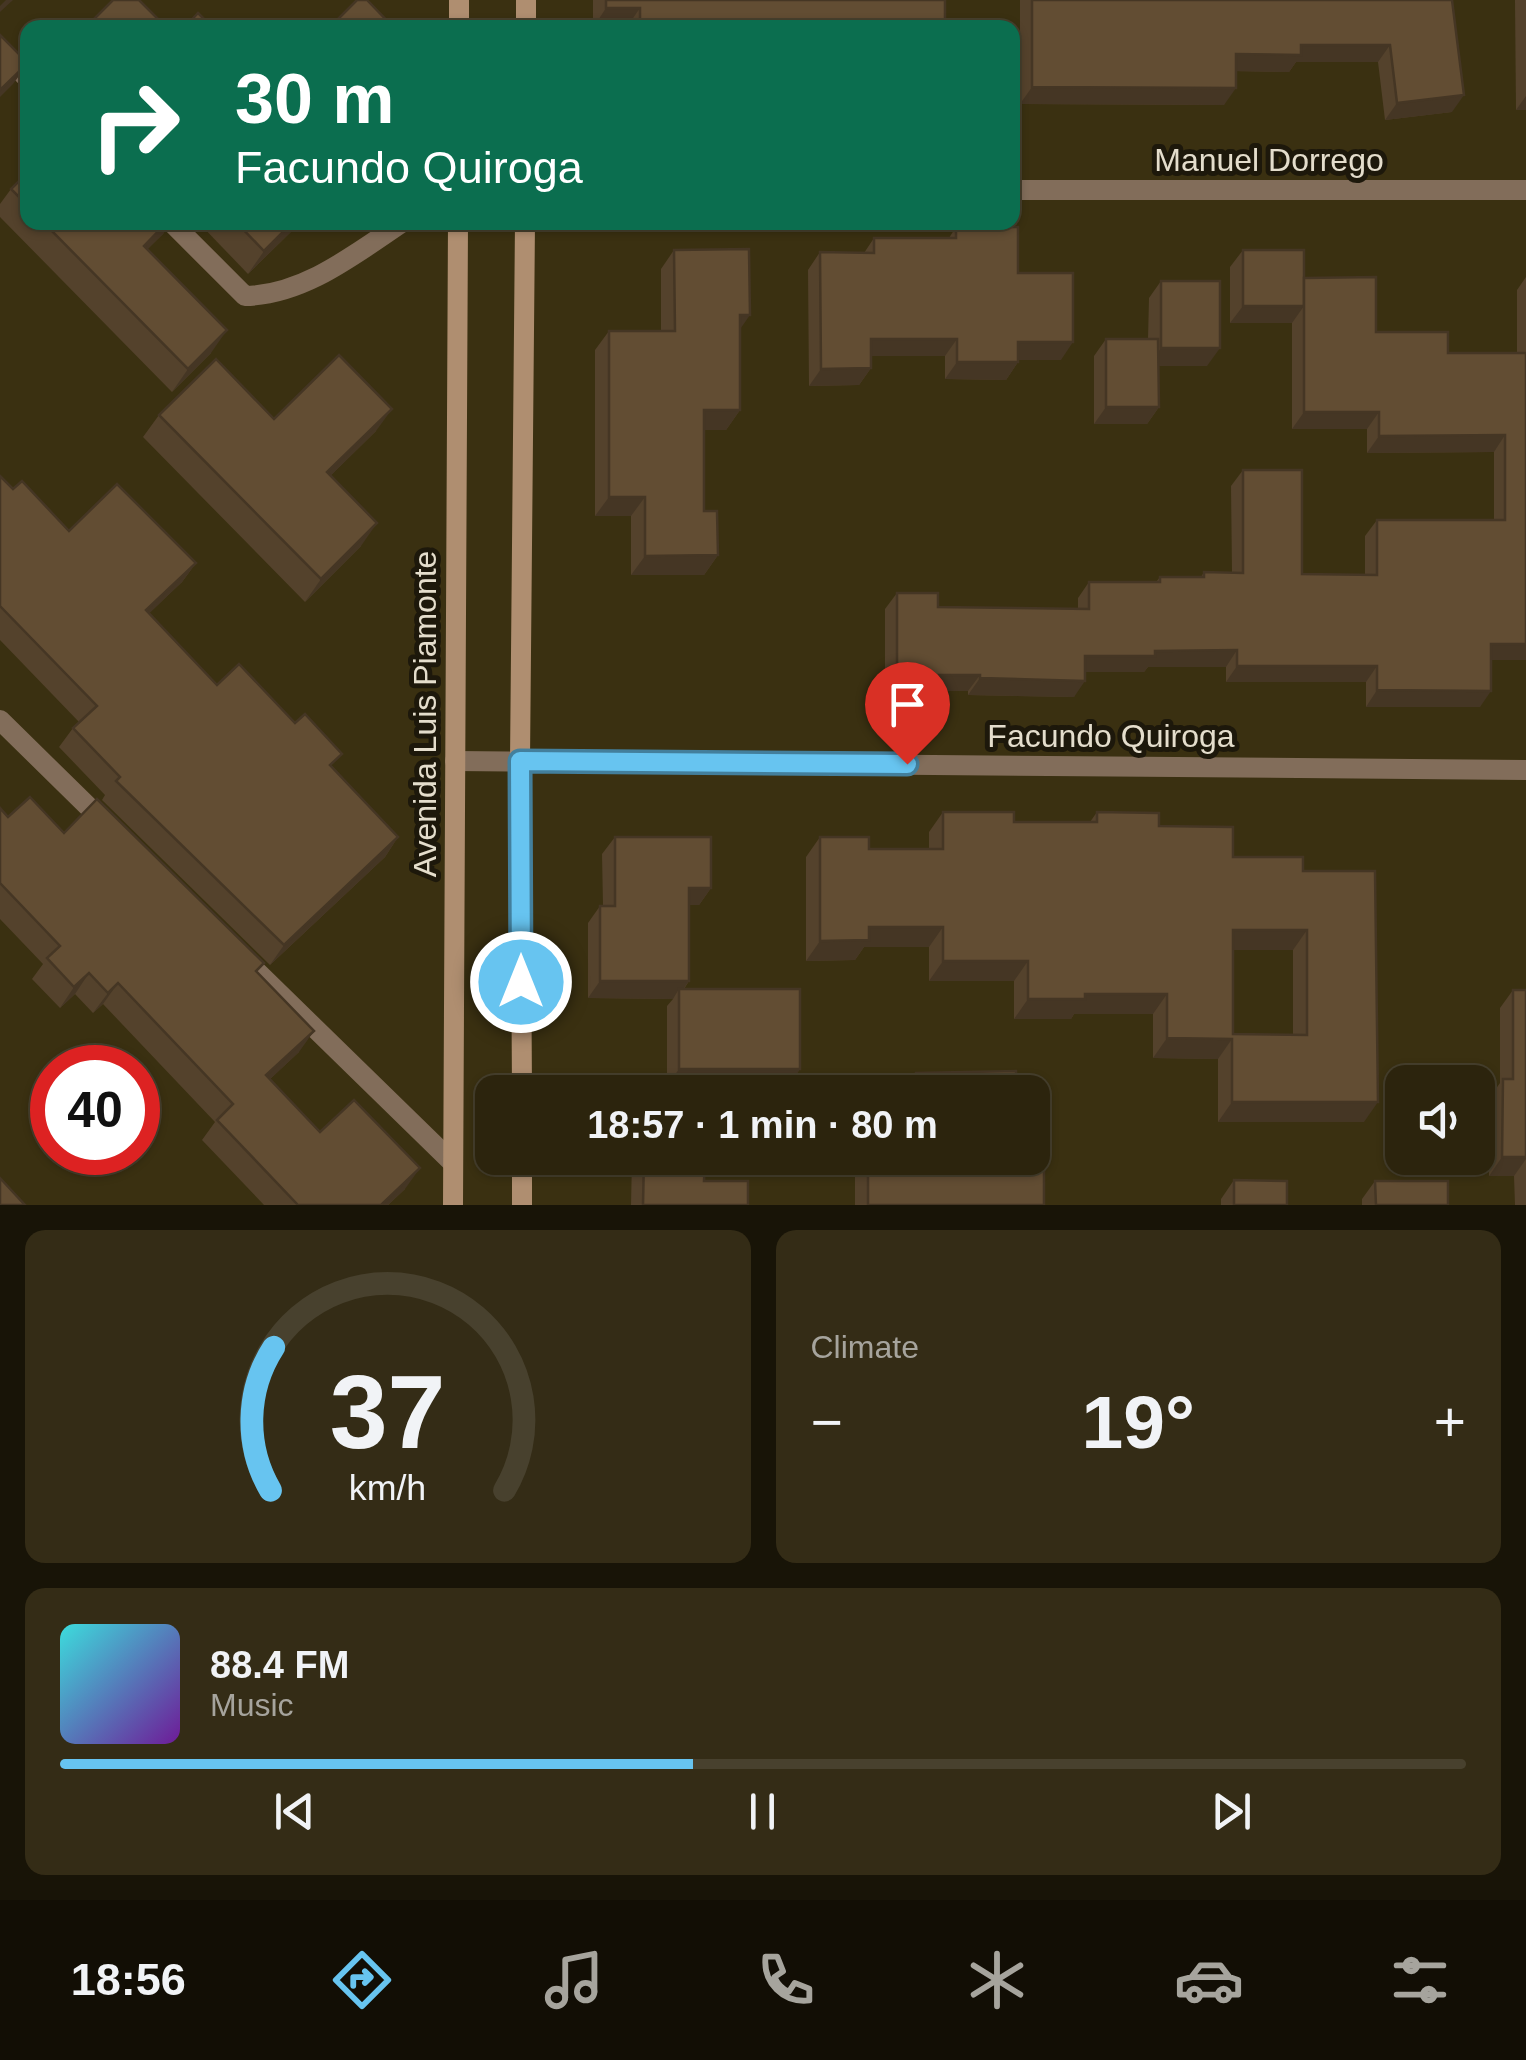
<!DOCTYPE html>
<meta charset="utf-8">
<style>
:root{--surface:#2c240d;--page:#342c16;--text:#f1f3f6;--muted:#a6a49d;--line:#48412e;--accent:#67c4f0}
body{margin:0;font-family:Arial,sans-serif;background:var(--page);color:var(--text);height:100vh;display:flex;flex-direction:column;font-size:38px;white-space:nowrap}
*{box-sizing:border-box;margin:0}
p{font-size:32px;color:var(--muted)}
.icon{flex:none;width:55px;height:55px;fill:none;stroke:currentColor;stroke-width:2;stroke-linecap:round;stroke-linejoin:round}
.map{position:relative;height:1205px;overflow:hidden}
.sheet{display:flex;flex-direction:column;gap:25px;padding:25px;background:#181407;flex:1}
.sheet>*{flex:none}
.banner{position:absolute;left:20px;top:20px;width:1000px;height:210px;border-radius:20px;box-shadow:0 2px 8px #0004,0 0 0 2px var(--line);background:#0b6e4f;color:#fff;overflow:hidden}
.tools{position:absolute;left:1385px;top:1065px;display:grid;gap:20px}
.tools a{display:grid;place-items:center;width:110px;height:110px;border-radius:20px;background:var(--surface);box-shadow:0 2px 8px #0004,0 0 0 2px var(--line);font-size:50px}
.speed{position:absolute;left:30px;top:1045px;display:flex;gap:20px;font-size:50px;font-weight:700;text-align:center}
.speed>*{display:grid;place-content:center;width:130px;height:130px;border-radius:50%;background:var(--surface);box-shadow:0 2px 8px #0004,0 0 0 2px var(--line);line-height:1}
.speed .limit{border:15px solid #d22;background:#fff;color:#111}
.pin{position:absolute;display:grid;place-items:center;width:85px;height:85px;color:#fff;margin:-102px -42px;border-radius:50% 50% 50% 0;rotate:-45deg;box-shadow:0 0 10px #0007}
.pin .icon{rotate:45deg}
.me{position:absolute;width:110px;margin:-55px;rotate:0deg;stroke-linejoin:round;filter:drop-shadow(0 0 8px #0008)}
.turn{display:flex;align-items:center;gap:35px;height:210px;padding:0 50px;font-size:45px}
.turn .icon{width:130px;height:130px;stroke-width:2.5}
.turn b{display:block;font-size:70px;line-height:85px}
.big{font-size:75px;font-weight:700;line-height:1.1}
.sheet .card{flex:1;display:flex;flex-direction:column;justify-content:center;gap:15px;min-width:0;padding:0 35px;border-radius:20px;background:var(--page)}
.sheet .dial{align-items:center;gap:0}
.dial svg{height:260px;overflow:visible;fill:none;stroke:var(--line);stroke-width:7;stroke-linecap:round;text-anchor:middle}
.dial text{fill:var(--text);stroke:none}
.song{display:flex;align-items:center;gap:30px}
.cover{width:120px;height:120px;border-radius:15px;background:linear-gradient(135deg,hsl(180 70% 55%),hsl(280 70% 35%))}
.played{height:10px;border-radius:5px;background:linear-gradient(90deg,var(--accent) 45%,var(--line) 45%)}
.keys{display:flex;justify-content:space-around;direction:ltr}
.heat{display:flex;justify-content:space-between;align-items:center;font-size:55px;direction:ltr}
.sheet .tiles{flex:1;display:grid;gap:25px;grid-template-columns:1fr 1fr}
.card:last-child{grid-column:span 2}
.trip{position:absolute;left:475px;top:1075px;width:575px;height:100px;border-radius:20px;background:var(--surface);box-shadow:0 2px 8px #0004,0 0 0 2px var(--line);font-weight:700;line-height:100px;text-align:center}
.tabs{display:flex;height:160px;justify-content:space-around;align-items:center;background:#120e05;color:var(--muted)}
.tabs .icon{width:70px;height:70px}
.tabs .selected{color:var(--accent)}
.tabs b{font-size:45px;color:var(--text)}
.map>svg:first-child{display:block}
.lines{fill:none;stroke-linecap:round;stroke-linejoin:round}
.lane{stroke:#826d5a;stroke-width:20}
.street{stroke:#826d5a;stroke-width:20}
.secondary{stroke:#af8e70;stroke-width:20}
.wall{fill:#54422c;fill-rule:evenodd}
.shaded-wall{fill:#453624}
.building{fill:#624d33;stroke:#453624;stroke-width:2.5;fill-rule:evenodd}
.route-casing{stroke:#437f9c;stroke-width:25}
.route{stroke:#67c4f0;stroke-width:18}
.labels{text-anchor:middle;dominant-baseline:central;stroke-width:10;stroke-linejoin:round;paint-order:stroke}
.street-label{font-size:32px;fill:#e4ddcc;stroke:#1d180b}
</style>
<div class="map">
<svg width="1526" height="1205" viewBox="0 0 1526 1205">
<rect width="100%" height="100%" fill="#3a3011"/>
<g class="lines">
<!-- lane -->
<g class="lane">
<polyline points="0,51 28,79"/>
<path d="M171 222 245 296C304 295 355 254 403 222"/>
<polyline points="0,720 108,826"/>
<polyline points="244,959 453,1163"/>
</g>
<!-- street -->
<g class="street">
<polyline points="1012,190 1526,190"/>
<polyline points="455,761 1526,770"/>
</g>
<!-- secondary -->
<g class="secondary">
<polyline points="459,28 459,0"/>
<polyline points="526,28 526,0"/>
<polyline points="522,1092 520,761 525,222"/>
<polyline points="522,1158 522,1205"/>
<polyline points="453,1205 458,222"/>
</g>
</g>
<!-- wall -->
<g class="wall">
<rect x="593" y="0" width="352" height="28"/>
<polygon points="1020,0 1452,0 1452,112 1385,120 1378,62 1296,62 1289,72 1236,71 1224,105 1020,104"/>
<polygon points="1515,0 1526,0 1526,110 1516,110"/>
<polygon points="28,172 28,222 171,222 163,234 147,249 211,353 172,392 0,217 0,204 11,189"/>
<polygon points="198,222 301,222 248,274"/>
<polygon points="956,227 1018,273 1061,360 1018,360 1018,362 1006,380 945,379 945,356 871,356 871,368 859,385 809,386 808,270 820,252 864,253 874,238 949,238"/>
<polygon points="674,250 740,329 740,410 726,430 704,430 704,511 718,555 704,575 631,575 631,516 595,516 595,350 609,331 661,331 661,269"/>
<polygon points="1243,250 1304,278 1376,332 1448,353 1517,353 1517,290 1526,277 1526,660 1491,660 1480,707 1366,707 1366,682 1226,682 1226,667 1148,667 1144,672 1085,672 1074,697 968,695 968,691 885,691 885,609 897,593 938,607 1078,609 1078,598 1089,582 1156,582 1160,577 1201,577 1204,572 1232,572 1231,486 1243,470 1302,574 1365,575 1365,536 1377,520 1494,520 1494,452 1367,453 1367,429 1292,429 1292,323 1230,323 1230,267"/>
<polygon points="1161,281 1207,366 1159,366 1159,407 1147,424 1094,424 1094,356 1106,339 1148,339 1149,298"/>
<polygon points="159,415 274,419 376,431 330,476 361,546 305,602 143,437"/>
<polygon points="0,476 13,489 69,531 196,563 182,582 149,613 217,685 333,767 398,837 385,857 270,965 102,800 105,795 59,747 73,728 79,722 0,640"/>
<polygon points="0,808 8,817 64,833 258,972 299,1052 270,1079 320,1132 405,1189 388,1205 264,1205 202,1140 215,1122 103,1004 93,1013 75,994 60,1008 32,979 43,964 0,919"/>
<path d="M943 812 1014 822H1090L1097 812 1159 826 1233 857 1303 871 1364 1122H1218V1059L1153 1058V1014H1074L1071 1019H1014V981H929V947H864L855 960 806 961V857L820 837 869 849H929V832ZM1233 950H1293V1035L1233 1034Z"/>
<polygon points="615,837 711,888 699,905 689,905 689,981 684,989 800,1069 788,1086 705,1086 705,1092 636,1092 646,1078 667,1079 667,1006 673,999 588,998 588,923 600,906 603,906 602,854"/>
<polygon points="1513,990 1526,990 1526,1205 1515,1205 1514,1176 1489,1176 1490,1097 1500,1083 1500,1008"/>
<polygon points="916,1073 1017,1092 902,1092"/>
<polygon points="632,1158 705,1158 704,1181 748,1205 631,1205"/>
<polygon points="860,1158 1032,1158 1044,1205 855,1205 855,1164"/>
<polygon points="1234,1180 1287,1205 1221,1205 1221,1199"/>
<polygon points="1375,1181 1448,1205 1362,1205 1362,1199"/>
</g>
<!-- shaded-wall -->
<g class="shaded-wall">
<polygon points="6,0 13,0 0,12 0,6"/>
<polygon points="606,8 640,8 627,27 593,28"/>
<polygon points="1301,45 1390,45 1378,62 1296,62 1289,72 1224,71 1236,54"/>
<polygon points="28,64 13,84 0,97 0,90"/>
<polygon points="1032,87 1236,88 1224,105 1020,104"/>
<polygon points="1464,95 1452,112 1385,120 1397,103"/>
<polygon points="1526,96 1526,110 1516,110"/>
<polygon points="167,222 171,222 163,234 128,269 144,246"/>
<polygon points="293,222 301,222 248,274 264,251"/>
<polygon points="1243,306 1304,306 1292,323 1230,323"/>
<polygon points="740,315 750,315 736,335"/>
<polygon points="227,330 211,353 172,392 188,369"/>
<polygon points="871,339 957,339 945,356 859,356"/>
<polygon points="1018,342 1073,342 1061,360 1006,360"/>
<polygon points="1161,348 1220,348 1207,366 1148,366"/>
<polygon points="957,362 1018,362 1006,380 945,379"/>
<polygon points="871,368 859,385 809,386 821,369"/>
<polygon points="1106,407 1159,407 1147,424 1094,424"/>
<polygon points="392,409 376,431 311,495 327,472"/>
<polygon points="704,410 740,410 726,430 691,430"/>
<polygon points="1304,412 1379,412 1367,429 1292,429"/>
<polygon points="1505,435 1494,452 1367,453 1379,436"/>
<polygon points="609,497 645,497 631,516 595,516"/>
<polygon points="377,523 361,546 305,602 321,579"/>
<polygon points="718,555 704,575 631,575 645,556"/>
<polygon points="196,563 182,582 132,630 146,610"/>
<polygon points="1491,644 1526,644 1526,660 1480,660"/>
<polygon points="1237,650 1226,667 1148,667 1144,672 1074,672 1085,656 1155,651"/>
<polygon points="1237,666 1377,666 1366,682 1226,682"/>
<polygon points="897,675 980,675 968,691 885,691"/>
<polygon points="980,678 1085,681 1074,697 968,695"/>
<polygon points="1377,690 1491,691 1480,707 1366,707"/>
<polygon points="398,837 385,857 270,965 284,945"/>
<polygon points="689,888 711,888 699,905 677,905"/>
<polygon points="869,927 943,927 929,947 864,947 855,960 806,961 820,941"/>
<polygon points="1233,930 1307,930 1293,950 1219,950"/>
<polygon points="943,961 1028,961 1014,981 929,981"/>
<polygon points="89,973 75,994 60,1008 74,987"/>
<polygon points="600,981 689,981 679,995 679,989 673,999 588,998"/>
<polygon points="118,983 103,1004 93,1013 108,993"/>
<polygon points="1085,994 1167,994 1153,1014 1074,1014 1071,1019 1014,1019 1028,999"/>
<polygon points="314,1031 299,1052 252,1096 266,1075"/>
<polygon points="1167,1038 1232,1039 1218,1059 1153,1058"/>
<polygon points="679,1069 800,1069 788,1086 667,1086"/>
<polygon points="1232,1102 1378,1102 1364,1122 1218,1122"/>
<polygon points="1502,1157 1526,1157 1526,1159 1514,1176 1489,1176"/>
<polygon points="420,1168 405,1189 388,1205 381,1205"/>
</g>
<!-- building -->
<g class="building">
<polygon points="113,0 139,0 167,28 85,28"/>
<polygon points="357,0 367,0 394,28 329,28"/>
<polygon points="606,0 945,0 945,28 640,28 640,8 606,8"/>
<polygon points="1032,0 1452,0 1464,95 1397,103 1390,45 1301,45 1301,55 1236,54 1236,88 1032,87"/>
<polygon points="198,13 213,28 184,28"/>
<polygon points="0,35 28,63 0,90"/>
<polygon points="28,172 28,206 11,189"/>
<polygon points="43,222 167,222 144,246 227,330 188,369"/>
<polygon points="236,222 293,222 264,251"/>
<polygon points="956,227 1018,227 1018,273 1073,273 1073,342 1018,342 1018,362 957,362 957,339 871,339 871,368 821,369 820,252 874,253 874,238 956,238"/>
<polygon points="749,249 750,315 740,315 740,410 704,410 704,511 717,511 718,555 645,556 645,497 609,497 609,331 675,331 674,250"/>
<rect x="1243" y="250" width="61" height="56"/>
<polygon points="1376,277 1376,332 1448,332 1448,353 1526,353 1526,644 1491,644 1491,691 1377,690 1377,666 1237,666 1237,650 1155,651 1155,656 1085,656 1085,681 980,678 980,675 897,675 897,593 938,593 938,607 1089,609 1089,582 1160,582 1160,577 1204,577 1204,572 1243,573 1243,470 1302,470 1302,574 1377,575 1377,520 1505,520 1505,435 1379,436 1379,412 1304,412 1304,278"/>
<rect x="1161" y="281" width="59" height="67"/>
<polygon points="1106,339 1158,339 1159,407 1106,407"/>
<polygon points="339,355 392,409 327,472 377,523 321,579 159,415 216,359 274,419"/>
<polygon points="0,476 13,489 22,481 69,531 117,484 196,563 146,610 217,685 239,664 295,723 305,714 342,754 330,765 398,837 284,945 116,781 120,777 73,728 97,706 0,606"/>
<polygon points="30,797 64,833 97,799 264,963 256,971 314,1031 266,1075 320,1132 354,1100 420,1168 381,1205 298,1205 217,1120 233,1104 118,983 108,993 89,973 74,987 47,958 60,946 0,883 0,808 8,817"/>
<path d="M943 812H1014V822H1097V812L1159 813V826L1233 827V857H1303V871H1375L1378 1102H1232V1039L1167 1038V994H1085V999H1028V961H943V927H869V940L820 941V837H869V849H943ZM1233 930H1307V1035L1233 1034Z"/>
<polygon points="615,837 711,837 711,888 689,888 689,981 600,981 600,906 615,906"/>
<rect x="679" y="989" width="121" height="80"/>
<polygon points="1513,990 1526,990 1526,1157 1502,1157 1503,1079 1513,1079"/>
<polygon points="1016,1071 1017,1092 915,1092 916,1073"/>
<polygon points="646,1078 705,1079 705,1092 645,1092"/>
<polygon points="1032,1151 1044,1151 1044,1205 868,1205 868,1158 1032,1158"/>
<polygon points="644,1158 705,1158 704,1181 748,1181 748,1205 643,1205"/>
<polygon points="0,1178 25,1205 0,1205"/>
<polygon points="1234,1180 1287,1181 1287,1205 1234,1205"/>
<polygon points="1375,1181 1448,1181 1448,1205 1376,1205"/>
</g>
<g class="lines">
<!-- route casing -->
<g class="route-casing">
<polyline id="route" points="521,982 520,761 907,764"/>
</g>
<!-- route -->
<use href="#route" class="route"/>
</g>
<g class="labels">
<!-- street labels -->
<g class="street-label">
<text x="1269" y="160">Manuel Dorrego</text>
<text transform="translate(425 714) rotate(-90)">Avenida Luis Piamonte</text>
<text x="1111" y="736">Facundo Quiroga</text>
</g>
</g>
</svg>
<div class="tools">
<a><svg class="icon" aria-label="sound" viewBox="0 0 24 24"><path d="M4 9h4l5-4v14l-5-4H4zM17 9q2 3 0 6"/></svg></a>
</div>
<div class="speed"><div class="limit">40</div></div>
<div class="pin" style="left:907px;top:764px;background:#d93025"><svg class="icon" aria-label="arrive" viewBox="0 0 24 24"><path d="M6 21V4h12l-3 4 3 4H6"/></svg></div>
<svg class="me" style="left:521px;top:982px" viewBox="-20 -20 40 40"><circle r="17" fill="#67c4f0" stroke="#fff" stroke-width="3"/><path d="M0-11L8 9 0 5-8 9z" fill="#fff"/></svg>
<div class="trip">18:57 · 1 min · 80 m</div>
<div class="banner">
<div class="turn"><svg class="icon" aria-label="right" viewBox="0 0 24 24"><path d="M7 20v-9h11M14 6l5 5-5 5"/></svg><div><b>30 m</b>Facundo Quiroga</div></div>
</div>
</div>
<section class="sheet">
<div class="tiles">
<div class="card dial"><svg viewBox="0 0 100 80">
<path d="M14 69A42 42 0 1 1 86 69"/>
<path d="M14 69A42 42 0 0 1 15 25" stroke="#67c4f0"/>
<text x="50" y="56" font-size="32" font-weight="700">37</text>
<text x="50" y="72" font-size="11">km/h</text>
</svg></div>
<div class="card"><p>Climate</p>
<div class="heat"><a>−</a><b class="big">19°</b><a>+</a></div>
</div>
<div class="card">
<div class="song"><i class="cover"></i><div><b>88.4 FM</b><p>Music</p></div></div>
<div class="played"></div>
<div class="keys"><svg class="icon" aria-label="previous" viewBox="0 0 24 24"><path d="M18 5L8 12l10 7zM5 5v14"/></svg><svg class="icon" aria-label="pause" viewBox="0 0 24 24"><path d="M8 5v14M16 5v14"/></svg><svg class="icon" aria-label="next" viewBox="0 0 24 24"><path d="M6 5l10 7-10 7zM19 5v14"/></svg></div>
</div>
</div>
</section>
<nav class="tabs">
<b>18:56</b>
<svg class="icon selected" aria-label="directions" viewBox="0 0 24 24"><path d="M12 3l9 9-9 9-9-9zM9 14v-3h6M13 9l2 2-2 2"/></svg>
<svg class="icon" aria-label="music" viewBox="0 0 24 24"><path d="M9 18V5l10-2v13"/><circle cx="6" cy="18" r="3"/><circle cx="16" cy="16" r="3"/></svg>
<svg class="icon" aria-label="phone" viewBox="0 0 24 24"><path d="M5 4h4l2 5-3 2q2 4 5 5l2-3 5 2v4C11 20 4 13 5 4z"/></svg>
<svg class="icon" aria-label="climate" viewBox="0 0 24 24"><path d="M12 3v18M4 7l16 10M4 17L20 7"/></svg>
<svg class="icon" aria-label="car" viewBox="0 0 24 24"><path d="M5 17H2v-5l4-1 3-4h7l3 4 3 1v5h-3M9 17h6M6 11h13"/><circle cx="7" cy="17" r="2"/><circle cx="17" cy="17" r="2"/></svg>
<svg class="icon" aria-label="filters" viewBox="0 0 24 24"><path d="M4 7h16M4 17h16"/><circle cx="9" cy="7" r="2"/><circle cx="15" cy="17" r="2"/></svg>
</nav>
